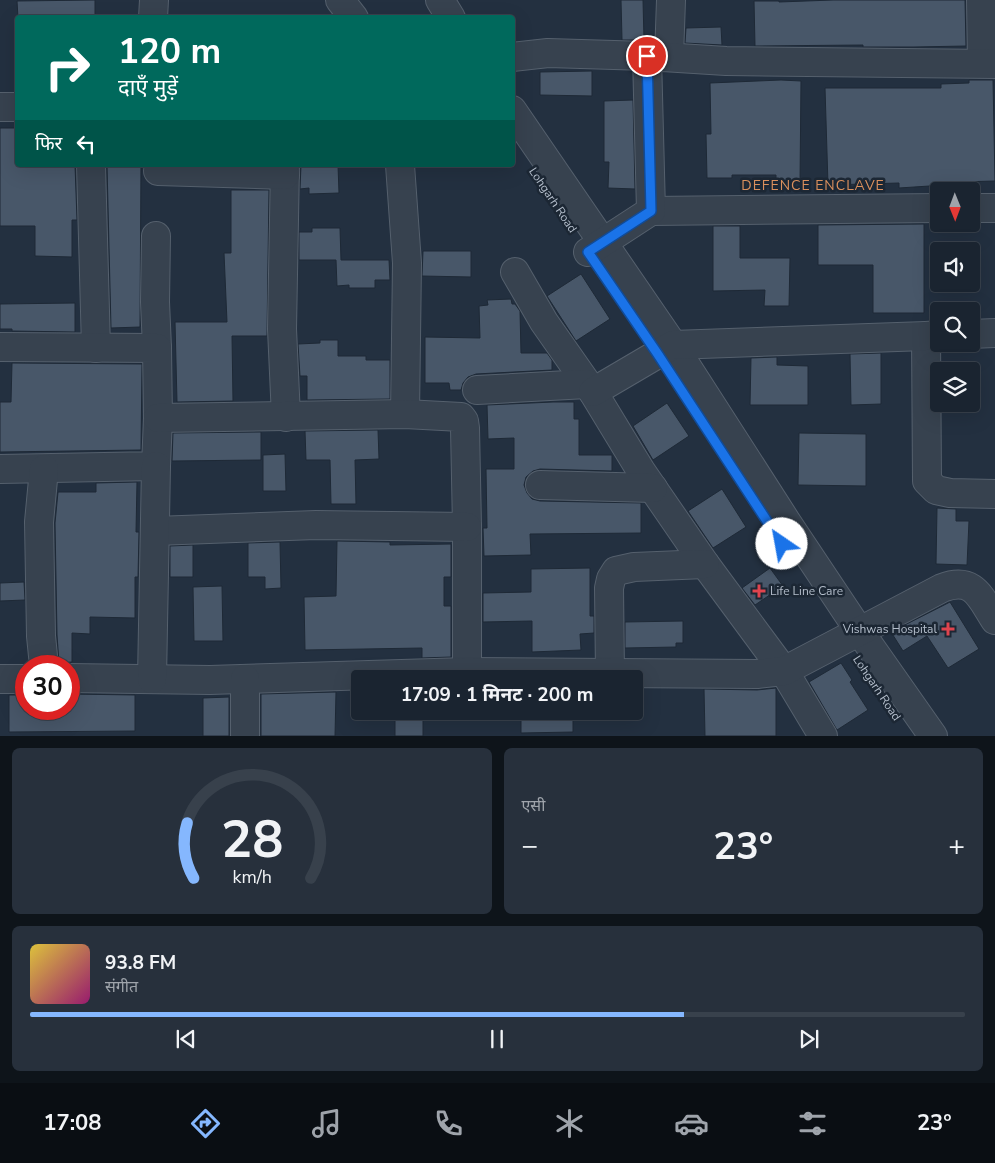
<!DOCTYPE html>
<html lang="hi">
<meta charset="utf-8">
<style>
:root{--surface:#1a2430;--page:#27303c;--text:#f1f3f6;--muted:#9fa4ab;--line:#38414c;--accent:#85b7fe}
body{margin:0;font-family:"Nunito Sans","Noto Sans Devanagari",sans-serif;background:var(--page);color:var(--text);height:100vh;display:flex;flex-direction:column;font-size:19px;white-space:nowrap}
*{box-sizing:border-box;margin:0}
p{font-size:16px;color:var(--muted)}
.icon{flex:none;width:28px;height:28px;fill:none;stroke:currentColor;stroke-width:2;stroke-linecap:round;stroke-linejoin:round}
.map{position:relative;height:736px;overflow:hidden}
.details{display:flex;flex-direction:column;gap:12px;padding:12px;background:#0e141a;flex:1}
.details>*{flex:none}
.top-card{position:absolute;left:15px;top:15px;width:500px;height:152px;border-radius:5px;box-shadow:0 5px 20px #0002,0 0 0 1px var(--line);background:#00695c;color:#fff;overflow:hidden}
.needle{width:32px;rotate:179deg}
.fabs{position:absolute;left:930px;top:182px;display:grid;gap:10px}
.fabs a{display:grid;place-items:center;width:50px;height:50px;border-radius:5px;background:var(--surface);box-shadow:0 5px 20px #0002,0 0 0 1px var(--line);font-size:25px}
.speed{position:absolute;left:15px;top:655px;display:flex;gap:10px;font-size:25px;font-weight:700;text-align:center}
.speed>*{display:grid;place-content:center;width:65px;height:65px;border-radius:50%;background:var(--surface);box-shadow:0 5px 20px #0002,0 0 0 1px var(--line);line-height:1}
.speed .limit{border:8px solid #d22;background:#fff;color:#111}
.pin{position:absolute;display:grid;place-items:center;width:42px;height:42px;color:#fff;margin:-21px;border:2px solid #fff;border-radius:50%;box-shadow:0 1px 5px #0007}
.me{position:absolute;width:55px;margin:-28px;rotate:327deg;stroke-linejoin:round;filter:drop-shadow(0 0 4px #0008)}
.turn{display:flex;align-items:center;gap:18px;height:105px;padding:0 20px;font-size:22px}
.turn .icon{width:65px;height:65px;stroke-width:2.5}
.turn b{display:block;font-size:35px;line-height:42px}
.then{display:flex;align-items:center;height:48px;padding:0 20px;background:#0003;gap:10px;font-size:19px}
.big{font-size:38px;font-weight:700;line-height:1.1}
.details .widget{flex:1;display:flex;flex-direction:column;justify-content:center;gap:8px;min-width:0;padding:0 18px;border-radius:8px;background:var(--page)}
.details .dial{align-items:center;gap:0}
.dial svg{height:130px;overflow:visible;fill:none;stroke:var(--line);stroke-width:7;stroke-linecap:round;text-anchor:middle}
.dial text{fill:var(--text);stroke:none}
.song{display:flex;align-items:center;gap:15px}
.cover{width:60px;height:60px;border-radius:8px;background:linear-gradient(135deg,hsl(50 70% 55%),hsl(320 70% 35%))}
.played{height:5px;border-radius:2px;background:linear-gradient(90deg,var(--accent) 70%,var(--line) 70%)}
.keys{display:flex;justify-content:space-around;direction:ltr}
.heat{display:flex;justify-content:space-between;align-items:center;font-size:28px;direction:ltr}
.details .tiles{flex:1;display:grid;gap:12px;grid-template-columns:1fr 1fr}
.widget:last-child{grid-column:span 2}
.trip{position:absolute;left:351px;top:670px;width:292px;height:50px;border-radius:5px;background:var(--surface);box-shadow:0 5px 20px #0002,0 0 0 1px var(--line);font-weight:700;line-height:50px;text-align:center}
.tab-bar{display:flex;height:80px;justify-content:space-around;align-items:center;background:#0a0e13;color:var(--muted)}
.tab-bar .icon{width:35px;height:35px}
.tab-bar .on{color:var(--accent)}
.tab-bar b{font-size:22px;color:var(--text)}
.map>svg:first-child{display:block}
.building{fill:#485769;stroke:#1e2936}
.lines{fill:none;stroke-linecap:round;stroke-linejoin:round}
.minor-casing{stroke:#55606d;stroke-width:30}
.minor{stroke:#37424f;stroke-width:28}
.route-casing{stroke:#114b97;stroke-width:12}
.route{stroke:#1a73e8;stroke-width:9}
.health-dot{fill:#e0444e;stroke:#1c2734;stroke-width:2}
.labels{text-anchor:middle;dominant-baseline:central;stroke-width:5;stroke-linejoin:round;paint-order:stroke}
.street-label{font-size:12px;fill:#b3bdca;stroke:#1c2734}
.poi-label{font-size:12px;fill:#b3bdca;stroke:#1c2734;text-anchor:start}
.neighbourhood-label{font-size:14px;letter-spacing:1px;fill:#db905d;stroke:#1c2734}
</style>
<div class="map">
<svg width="995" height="736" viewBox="0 0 995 736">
<rect width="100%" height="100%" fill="#233040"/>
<!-- building -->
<g class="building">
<polygon points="95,0 95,18 18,18 17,1"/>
<polygon points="621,0 643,0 644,40 622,40"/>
<polygon points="833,0 965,0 966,46 914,47 863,47 863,45 755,46 754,1 779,1 779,2"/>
<polygon points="721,27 722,45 685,43 686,28"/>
<polygon points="592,71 592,96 540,95 540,72"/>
<polygon points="781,80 801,81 800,183 776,183 776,175 732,175 732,178 707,178 706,134 711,134 710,83"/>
<polygon points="969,80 993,80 995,181 960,182 960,184 899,188 899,183 828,185 825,88 941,88 941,84 969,83"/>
<polygon points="633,100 635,189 608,188 609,162 604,162 604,101"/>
<polygon points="0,128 18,128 18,165 75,165 77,220 72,220 72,257 35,256 35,226 0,226"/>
<polygon points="107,165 141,165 140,327 111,328"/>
<polygon points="301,165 338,165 339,193 309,194 309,188 300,189"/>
<polygon points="231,190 269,190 267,336 232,336 233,401 177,402 175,322 227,322 224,253 231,253"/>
<polygon points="924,224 924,313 873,313 873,265 818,265 818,225"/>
<polygon points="713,226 740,226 740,258 790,258 789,306 764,306 765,290 713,291"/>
<polygon points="312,228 340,228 341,260 389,260 390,280 375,280 375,288 349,288 349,285 337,286 336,260 299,260 299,232 312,232"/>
<polygon points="423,251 471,251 471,277 422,276"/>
<polygon points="581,274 610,319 576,341 547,296"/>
<polygon points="511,299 512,304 515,304 520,311 521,353 547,353 552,360 552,370 476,374 468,377 463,383 461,390 450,390 449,383 425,383 425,337 480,338 479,306 488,305 487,300"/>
<polygon points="75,303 75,332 12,331 12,329 0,329 0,304"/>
<polygon points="320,340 338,340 338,356 366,356 366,360 390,360 390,399 307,400 307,376 300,376 298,344 320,343"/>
<polygon points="881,353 881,404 851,405 850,354"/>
<polygon points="777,357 777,365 808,366 808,405 750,405 751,358"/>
<polygon points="12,363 142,364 141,450 0,452 0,402 11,402"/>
<polygon points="553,402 574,402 574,419 579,419 579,455 612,455 612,471 540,469 533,471 526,477 524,485 527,493 532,499 540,501 641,503 641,533 530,534 531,555 484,556 483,528 487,528 486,469 514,469 514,438 488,439 487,405"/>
<polygon points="667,403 689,436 653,460 633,426"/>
<polygon points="378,430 379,459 355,460 356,504 331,504 330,460 306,460 305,431"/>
<polygon points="261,432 261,460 172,461 173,433"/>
<polygon points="799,433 866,434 866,486 798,485"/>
<polygon points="285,454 286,491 263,491 263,455"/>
<polygon points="137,482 136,532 139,532 138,577 135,577 135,618 90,617 90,634 72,633 72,662 59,663 57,635 55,523 58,492 96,492 96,483"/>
<polygon points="722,489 746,527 713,548 688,511"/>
<polygon points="937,508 956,509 956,521 969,521 967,565 936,564"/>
<polygon points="337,541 390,542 390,545 451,544 451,577 444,577 444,606 451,606 451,657 422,658 422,648 305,650 304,597 336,596"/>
<polygon points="280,542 281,588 265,589 265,577 248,577 248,543"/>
<polygon points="193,545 193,577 170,577 170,546"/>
<polygon points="590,568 590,616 594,616 594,633 580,634 581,650 532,652 532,621 483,622 483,593 531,592 531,569"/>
<polygon points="770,568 783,586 755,605 742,588"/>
<polygon points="24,582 25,600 0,601 0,583"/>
<polygon points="222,586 223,641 194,641 193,587"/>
<polygon points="950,602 979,649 948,668 927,636 903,651 891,632"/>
<polygon points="683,621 683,643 676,643 676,647 625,648 625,622"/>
<polygon points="841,663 852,680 850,682 868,710 837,730 809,682"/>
<polygon points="776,688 776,736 705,736 704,689 757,690"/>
<polygon points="336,692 335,736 261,736 261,694"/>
<polygon points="69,694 135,695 135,731 9,732 9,695 26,695 26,709 69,709"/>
<polygon points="229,697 229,736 203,736 203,698"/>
<rect x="395" y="711" width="28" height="25"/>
<polygon points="521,711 573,711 573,732 521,733"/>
</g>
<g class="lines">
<!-- minor casing -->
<g class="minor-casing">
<g id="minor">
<polyline points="340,0 354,18"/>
<polyline points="440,0 451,18"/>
<polyline points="981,0 982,63"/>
<polyline points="153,18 154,0"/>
<polyline points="512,57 548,53 647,56"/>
<polyline points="669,57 671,0"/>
<polyline points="0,107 18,107"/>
<polyline points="512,110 673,345 786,521 860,632 933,736"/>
<polyline points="91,165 96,348"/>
<polyline points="285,165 282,329 286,417"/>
<polyline points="400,165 407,263 405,414"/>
<polyline points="158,171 285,175"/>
<polyline points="971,208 995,208"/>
<polyline points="651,211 939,208"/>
<polyline points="156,236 155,302 157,348"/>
<polyline points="588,252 651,211 647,56 726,61 995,64"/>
<polyline points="515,272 544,322 593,392 641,471 705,564 784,671 823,736"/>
<polyline points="971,334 995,333"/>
<polyline points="939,335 926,336 927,481 936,490 950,493 995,494"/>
<polyline points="0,347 157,348 158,418 156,466 0,469"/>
<polyline points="477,390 587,384"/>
<polyline points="593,392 673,345 926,336"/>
<polyline points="158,418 405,414 461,417 464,421 465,428 467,527 467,672"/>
<polyline points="540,485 653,488"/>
<polyline points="155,531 316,525 467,527"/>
<polyline points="44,666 41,636 39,522 44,469"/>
<polyline points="610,674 609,588 611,579 616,571 634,567 705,564"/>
<path d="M69 678 210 680 467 672 757 674 784 671 942 588C974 576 980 597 995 620"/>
<polyline points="0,679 26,679"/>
<polyline points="152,679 156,466"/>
<polyline points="245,679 245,736"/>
</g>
</g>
<!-- minor -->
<use href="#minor" class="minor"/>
</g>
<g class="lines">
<!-- route casing -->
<g class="route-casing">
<polyline id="route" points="647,56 651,211 588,252 657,353 782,544"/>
</g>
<!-- route -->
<use href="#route" class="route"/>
</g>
<!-- markers -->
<g class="health-dot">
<path d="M756.5 583.5h5v5h5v5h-5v5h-5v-5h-5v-5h5z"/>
<path d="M945.5 621.5h5v5h5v5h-5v5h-5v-5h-5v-5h5z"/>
</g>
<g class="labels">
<!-- street labels -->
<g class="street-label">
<text transform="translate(553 200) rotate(56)">Lohgarh Road</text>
<text transform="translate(877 688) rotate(56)">Lohgarh Road</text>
</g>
<!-- poi labels -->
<g class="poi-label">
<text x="770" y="591">Life Line Care</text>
<text x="937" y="629" text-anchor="end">Vishwas Hospital</text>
</g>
<!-- neighbourhood labels -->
<g class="neighbourhood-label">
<text x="813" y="185">DEFENCE ENCLAVE</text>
</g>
</g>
</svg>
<div class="fabs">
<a><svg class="needle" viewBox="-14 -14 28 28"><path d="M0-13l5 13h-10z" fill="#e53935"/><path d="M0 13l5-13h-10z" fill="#9fa4ab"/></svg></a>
<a><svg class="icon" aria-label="sound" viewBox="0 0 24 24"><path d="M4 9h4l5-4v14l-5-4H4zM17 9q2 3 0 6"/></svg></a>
<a><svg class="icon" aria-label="search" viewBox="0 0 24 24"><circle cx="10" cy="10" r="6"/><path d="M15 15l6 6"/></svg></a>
<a><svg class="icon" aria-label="layers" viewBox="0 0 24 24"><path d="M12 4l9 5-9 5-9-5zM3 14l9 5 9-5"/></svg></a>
</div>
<div class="speed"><div class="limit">30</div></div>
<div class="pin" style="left:647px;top:56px;background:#d93025"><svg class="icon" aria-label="arrive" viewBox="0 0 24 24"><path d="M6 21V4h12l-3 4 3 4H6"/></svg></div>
<svg class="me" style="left:782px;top:544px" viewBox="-20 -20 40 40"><circle r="19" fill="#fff"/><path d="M0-13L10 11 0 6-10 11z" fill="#1a73e8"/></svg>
<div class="trip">17:09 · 1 मिनट · 200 m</div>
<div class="top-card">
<div class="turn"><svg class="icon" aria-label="right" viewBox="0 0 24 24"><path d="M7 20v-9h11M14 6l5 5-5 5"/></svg><div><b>120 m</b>दाएँ मुड़ें</div></div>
<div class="then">फिर<svg class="icon" aria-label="left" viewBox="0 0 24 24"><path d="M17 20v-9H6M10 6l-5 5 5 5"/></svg></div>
</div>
</div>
<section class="details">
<div class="tiles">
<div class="widget dial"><svg viewBox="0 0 100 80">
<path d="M14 69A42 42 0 1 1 86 69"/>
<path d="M14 69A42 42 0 0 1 10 35" stroke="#85b7fe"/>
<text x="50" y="56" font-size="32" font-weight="700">28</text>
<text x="50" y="72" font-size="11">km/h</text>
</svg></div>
<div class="widget"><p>एसी</p>
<div class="heat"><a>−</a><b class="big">23°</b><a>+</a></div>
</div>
<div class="widget">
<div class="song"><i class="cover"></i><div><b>93.8 FM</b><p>संगीत</p></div></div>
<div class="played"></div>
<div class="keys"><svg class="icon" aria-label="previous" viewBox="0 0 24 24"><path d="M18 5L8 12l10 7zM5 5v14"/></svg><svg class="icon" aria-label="pause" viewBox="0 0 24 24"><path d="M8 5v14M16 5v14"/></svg><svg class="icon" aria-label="next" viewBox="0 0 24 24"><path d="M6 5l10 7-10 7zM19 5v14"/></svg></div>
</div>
</div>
</section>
<nav class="tab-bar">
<b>17:08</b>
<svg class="icon on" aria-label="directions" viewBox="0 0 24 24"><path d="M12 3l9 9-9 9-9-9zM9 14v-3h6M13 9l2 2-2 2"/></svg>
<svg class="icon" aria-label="music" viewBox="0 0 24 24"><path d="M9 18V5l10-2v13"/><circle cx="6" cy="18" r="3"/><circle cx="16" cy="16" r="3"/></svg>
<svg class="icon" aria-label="phone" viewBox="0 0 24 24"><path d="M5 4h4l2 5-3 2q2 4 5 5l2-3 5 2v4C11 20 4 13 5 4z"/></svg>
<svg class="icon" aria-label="climate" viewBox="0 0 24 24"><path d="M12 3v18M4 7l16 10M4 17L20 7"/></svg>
<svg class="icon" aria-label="car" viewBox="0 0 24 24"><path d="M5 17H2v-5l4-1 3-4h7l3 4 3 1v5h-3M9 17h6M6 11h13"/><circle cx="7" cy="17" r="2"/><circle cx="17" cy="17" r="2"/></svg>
<svg class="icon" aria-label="filters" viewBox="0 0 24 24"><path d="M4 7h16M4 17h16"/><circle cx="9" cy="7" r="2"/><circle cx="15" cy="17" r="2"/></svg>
<b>23°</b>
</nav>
